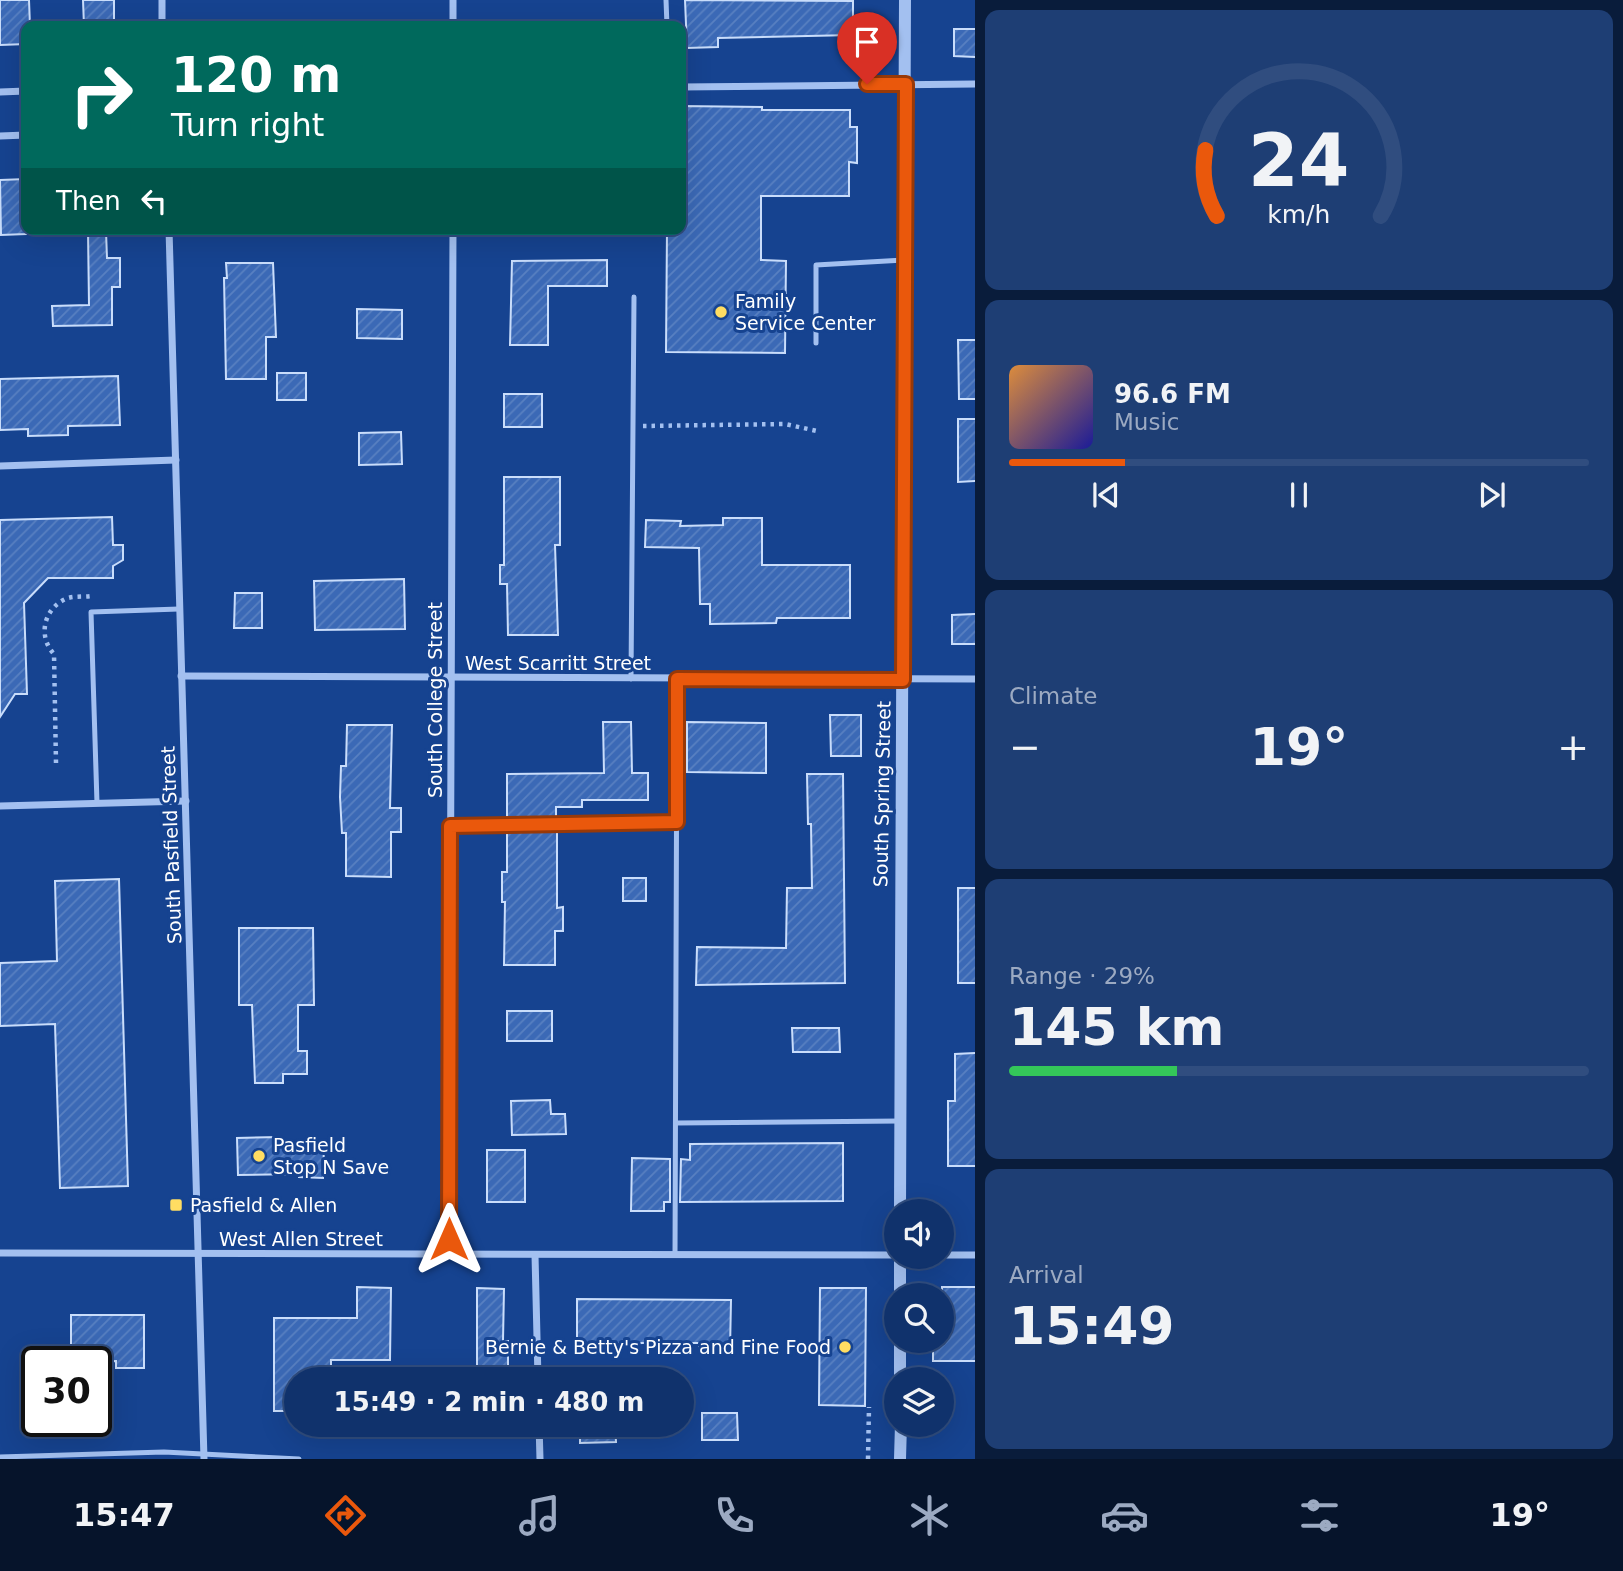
<!DOCTYPE html>
<meta charset="utf-8">
<style>
:root{--surface:#10326c;--page:#1e3e74;--text:#f1f3f6;--muted:#9caac2;--line:#304d7f;--accent:#ea580c}
body{margin:0;font-family:"DejaVu Sans",sans-serif;background:var(--page);color:var(--text);height:100vh;display:flex;flex-direction:column;font-size:26px;white-space:nowrap}
*{box-sizing:border-box;margin:0}
p{font-size:23px;color:var(--muted)}
.icon{flex:none;width:38px;height:38px;fill:none;stroke:currentColor;stroke-width:2;stroke-linecap:round;stroke-linejoin:round}
.map{position:relative;flex:1;overflow:hidden}
.details{display:flex;flex-direction:column;gap:10px;padding:10px;background:#091c3b;width:648px}
.details>*{flex:none}
.top-card{position:absolute;left:21px;top:21px;width:665px;height:214px;border-radius:14px;box-shadow:0 7px 28px #0002,0 0 0 2px var(--line);background:#00695c;color:#fff;overflow:hidden}
.fabs{position:absolute;left:884px;top:1199px;display:grid;gap:14px}
.fabs a{display:grid;place-items:center;width:70px;height:70px;border-radius:50%;background:var(--surface);box-shadow:0 7px 28px #0002,0 0 0 2px var(--line);font-size:35px}
.speed{position:absolute;left:21px;top:1346px;display:flex;gap:14px;font-size:35px;font-weight:700;text-align:center}
.speed>*{display:grid;place-content:center;width:91px;height:91px;border-radius:50%;background:var(--surface);box-shadow:0 7px 28px #0002,0 0 0 2px var(--line);line-height:1}
.speed .limit{border:4px solid #111;border-radius:10px;background:#fff;color:#111}
.pin{position:absolute;display:grid;place-items:center;width:60px;height:60px;color:#fff;margin:-72px -30px;border-radius:50% 50% 50% 0;rotate:-45deg;box-shadow:0 0 7px #0007}
.pin .icon{rotate:45deg}
.me{position:absolute;width:77px;margin:-38px;rotate:0deg;stroke-linejoin:round;filter:drop-shadow(0 0 5px #0008)}
.turn{display:flex;align-items:center;gap:24px;height:147px;padding:0 35px;font-size:32px}
.turn .icon{width:91px;height:91px;stroke-width:2.5}
.turn b{display:block;font-size:49px;line-height:60px}
.then{display:flex;align-items:center;height:66px;padding:0 35px;background:#0003;gap:14px;font-size:26px}
.big{font-size:52px;font-weight:700;line-height:1.1}
.details .widget{flex:1;display:flex;flex-direction:column;justify-content:center;gap:10px;min-width:0;padding:0 24px;border-radius:14px;background:var(--page)}
.details .dial{align-items:center;gap:0}
.dial svg{height:182px;overflow:visible;fill:none;stroke:var(--line);stroke-width:7;stroke-linecap:round;text-anchor:middle}
.dial text{fill:var(--text);stroke:none}
.song{display:flex;align-items:center;gap:21px}
.cover{width:84px;height:84px;border-radius:10px;background:linear-gradient(135deg,hsl(30 70% 55%),hsl(240 70% 35%))}
.played{height:7px;border-radius:4px;background:linear-gradient(90deg,var(--accent) 20%,var(--line) 20%)}
.keys{display:flex;justify-content:space-around;direction:ltr}
.heat{display:flex;justify-content:space-between;align-items:center;font-size:38px;direction:ltr}
.charge{height:10px;border-radius:5px;background:linear-gradient(90deg,#34c759 29%,var(--line) 0)}
.trip{position:absolute;left:284px;top:1367px;width:410px;height:70px;border-radius:35px;background:var(--surface);box-shadow:0 7px 28px #0002,0 0 0 2px var(--line);font-weight:700;line-height:70px;text-align:center}
.tabs{display:flex;height:112px;justify-content:space-around;align-items:center;background:#06142b;color:var(--muted)}
.tabs .icon{width:49px;height:49px}
.tabs .on{color:var(--accent)}
.tabs b{font-size:32px;color:var(--text)}
main{display:flex;flex:1;min-height:0}
.map>svg:first-child{display:block}
.building{fill:url(#building-hatch);stroke:#c9ddfb;stroke-width:2}
.lines{fill:none;stroke-linecap:round;stroke-linejoin:round}
.path{stroke:#a3c0f0;stroke-width:4.5;stroke-dasharray:3.5 5;stroke-linecap:butt}
.service{stroke:#a3c0f0;stroke-width:5}
.minor{stroke:#a3c0f0;stroke-width:7}
.tertiary{stroke:#a3c0f0;stroke-width:12}
.route-casing{stroke:#983908;stroke-width:18}
.route{stroke:#ea580c;stroke-width:12}
.poi-dot{fill:#ffdd62;stroke:#164390;stroke-width:2.5}
.labels{text-anchor:middle;dominant-baseline:central;stroke-width:6;stroke-linejoin:round;paint-order:stroke}
.poi-label{font-size:19px;fill:#fff;stroke:#164390;text-anchor:start}
.street-label{font-size:19px;fill:#fff;stroke:#164390}
</style>
<main>
<div class="map">
<svg width="976" height="1459" viewBox="0 0 976 1459">
<defs>
<pattern id="building-hatch" width="6" height="6" patternUnits="userSpaceOnUse" patternTransform="scale(1.75)"><rect width="6" height="6" fill="#3b69b6"/><path d="M-1 1l2-2M0 6l6-6M5 7l2-2" fill="none" stroke="#5880c1"/></pattern>
</defs>
<rect width="100%" height="100%" fill="#164390"/>
<!-- building -->
<g class="building">
<polygon points="0,0 29,0 30,26 26,26 26,44 0,45"/>
<polygon points="83,0 114,0 114,26 84,26"/>
<polygon points="685,0 853,1 853,35 718,38 718,47 687,48"/>
<polygon points="954,29 976,29 976,57 954,56"/>
<polygon points="681,106 762,107 762,110 850,110 850,127 857,127 857,163 849,162 849,196 761,196 761,260 786,261 785,353 666,352 667,229 681,229"/>
<polygon points="26,179 26,234 1,235 0,180"/>
<polygon points="88,231 106,231 107,258 120,258 120,287 112,287 112,325 53,326 52,306 89,305"/>
<polygon points="607,260 607,286 548,286 548,345 510,345 512,261"/>
<polygon points="226,263 273,263 276,337 266,337 266,379 226,379 224,278 227,278"/>
<polygon points="357,309 402,310 402,339 357,338"/>
<polygon points="958,340 976,340 976,399 959,399"/>
<rect x="277" y="373" width="29" height="27"/>
<polygon points="118,376 120,425 68,426 68,435 28,436 28,429 0,430 0,379"/>
<rect x="504" y="394" width="38" height="33"/>
<polygon points="958,419 976,419 976,481 958,482"/>
<polygon points="401,432 402,464 359,465 359,433"/>
<polygon points="504,477 560,477 560,545 555,545 558,635 508,635 507,584 500,584 500,565 504,565"/>
<polygon points="112,517 113,545 123,545 123,560 113,566 113,578 48,578 24,603 27,694 15,694 0,717 0,520"/>
<polygon points="723,518 762,518 762,565 850,565 850,618 777,618 776,623 710,624 710,604 700,604 699,548 645,547 646,520 681,521 680,526 723,525"/>
<polygon points="404,579 405,629 315,630 314,581"/>
<polygon points="235,593 262,593 262,628 234,628"/>
<polygon points="976,614 976,644 952,644 952,615"/>
<polygon points="830,715 861,715 861,756 831,756"/>
<polygon points="603,722 631,722 632,773 648,773 648,800 582,800 582,807 556,807 556,819 507,820 507,774 604,773"/>
<polygon points="687,722 766,723 766,773 687,772"/>
<polygon points="347,725 392,725 390,808 401,808 401,832 391,832 391,877 346,876 346,833 342,833 340,797 341,766 346,766"/>
<polygon points="807,774 843,774 845,983 696,985 697,947 786,948 787,888 812,888 811,824 808,824"/>
<polygon points="507,830 557,830 557,908 563,907 563,931 555,931 555,965 504,965 505,902 502,902 502,872 507,872"/>
<rect x="623" y="878" width="23" height="23"/>
<polygon points="119,879 128,1186 60,1188 55,1024 0,1026 0,963 57,961 55,881"/>
<rect x="958" y="888" width="18" height="95"/>
<polygon points="239,928 313,928 314,1005 298,1005 298,1051 307,1051 307,1074 283,1074 283,1083 255,1083 252,1005 239,1005"/>
<rect x="507" y="1011" width="45" height="30"/>
<polygon points="792,1028 839,1028 840,1052 793,1052"/>
<polygon points="976,1053 976,1166 948,1166 948,1101 955,1101 955,1054"/>
<polygon points="550,1100 551,1114 565,1114 566,1134 512,1135 511,1101"/>
<polygon points="279,1137 279,1143 324,1145 323,1178 299,1177 299,1174 238,1175 237,1138"/>
<polygon points="843,1143 843,1201 680,1202 681,1159 690,1160 690,1144"/>
<rect x="487" y="1150" width="38" height="52"/>
<polygon points="632,1158 670,1159 670,1202 664,1202 664,1211 631,1211"/>
<polygon points="357,1287 391,1288 390,1360 331,1360 331,1379 296,1379 296,1411 274,1411 274,1318 357,1318"/>
<polygon points="942,1287 976,1287 976,1361 933,1361 933,1340 942,1340"/>
<polygon points="477,1288 504,1289 503,1341 508,1341 508,1366 477,1366"/>
<polygon points="820,1288 866,1288 865,1406 819,1405"/>
<polygon points="577,1299 731,1300 730,1350 699,1349 699,1343 643,1343 607,1344 607,1352 586,1352 586,1345 577,1345"/>
<polygon points="71,1315 144,1315 144,1368 116,1368 116,1361 71,1362"/>
<polygon points="702,1413 737,1413 738,1440 702,1440"/>
<polygon points="580,1424 615,1424 616,1442 580,1443"/>
</g>
<g class="lines">
<!-- path -->
<g class="path">
<polyline points="643,426 785,424 817,431"/>
<path d="M56 763 54 654C37 636 44 607 68 598 75 596 84 597 91 596"/>
<polyline points="868,1459 869,1407"/>
</g>
<!-- service -->
<g class="service">
<polyline points="666,0 667,26"/>
<polyline points="816,343 816,265 904,260"/>
<polyline points="631,679 634,297"/>
<polyline points="97,803 91,612 179,609"/>
<polyline points="450,826 677,823"/>
<polyline points="676,1123 900,1121"/>
<polyline points="675,1255 677,679"/>
<polyline points="0,1457 164,1452 299,1459"/>
</g>
<!-- minor -->
<g class="minor">
<polyline points="162,0 162,26"/>
<polyline points="453,26 453,0"/>
<polyline points="681,87 976,84"/>
<polyline points="0,92 26,91"/>
<polyline points="0,136 26,135"/>
<polyline points="169,229 204,1459"/>
<polyline points="0,466 176,460"/>
<polyline points="181,676 976,679"/>
<polyline points="0,806 186,801"/>
<polyline points="0,1253 896,1255"/>
<polyline points="449,1255 453,229"/>
<polyline points="535,1255 538,1379"/>
<polyline points="942,1255 976,1255"/>
<polyline points="539,1424 540,1459"/>
</g>
<!-- tertiary -->
<g class="tertiary">
<polyline points="900,1211 905,0"/>
<polyline points="900,1295 900,1256"/>
<polyline points="900,1340 900,1379"/>
<polyline points="900,1459 901,1424"/>
</g>
</g>
<g class="lines">
<!-- route casing -->
<g class="route-casing">
<polyline id="route" points="449,1239 450,826 677,822 677,679 903,680 906,84 867,84"/>
</g>
<!-- route -->
<use href="#route" class="route"/>
</g>
<!-- markers -->
<g class="poi-dot">
<circle cx="721" cy="312" r="7"/>
<circle cx="259" cy="1156" r="7"/>
<rect x="169" y="1198" width="14" height="14" rx="3.5"/>
<circle cx="845" cy="1347" r="7"/>
</g>
<g class="labels">
<!-- poi labels -->
<g class="poi-label">
<text x="735" y="301">Family<tspan x="735" dy="22">Service Center</tspan></text>
<text x="273" y="1145">Pasfield<tspan x="273" dy="22">Stop N Save</tspan></text>
<text x="190" y="1205">Pasfield &amp; Allen</text>
<text x="831" y="1347" text-anchor="end">Bernie &amp; Betty's Pizza and Fine Food</text>
</g>
<!-- street labels -->
<g class="street-label">
<text x="558" y="663">West Scarritt Street</text>
<text transform="translate(435 700) rotate(-90)">South College Street</text>
<text transform="translate(882 794) rotate(-89)">South Spring Street</text>
<text transform="translate(171 845) rotate(-92)">South Pasfield Street</text>
<text x="301" y="1239">West Allen Street</text>
</g>
</g>
</svg>
<div class="fabs">
<a><svg class="icon" aria-label="sound" viewBox="0 0 24 24"><path d="M4 9h4l5-4v14l-5-4H4zM17 9q2 3 0 6"/></svg></a>
<a><svg class="icon" aria-label="search" viewBox="0 0 24 24"><circle cx="10" cy="10" r="6"/><path d="M15 15l6 6"/></svg></a>
<a><svg class="icon" aria-label="layers" viewBox="0 0 24 24"><path d="M12 4l9 5-9 5-9-5zM3 14l9 5 9-5"/></svg></a>
</div>
<div class="speed"><div class="limit">30</div></div>
<div class="pin" style="left:867px;top:84px;background:#d93025"><svg class="icon" aria-label="arrive" viewBox="0 0 24 24"><path d="M6 21V4h12l-3 4 3 4H6"/></svg></div>
<svg class="me" style="left:449px;top:1239px" viewBox="-20 -20 40 40"><path d="M0-17L14 15 0 8-14 15z" fill="#ea580c" stroke="#fff" stroke-width="4"/></svg>
<div class="trip">15:49 · 2 min · 480 m</div>
<div class="top-card">
<div class="turn"><svg class="icon" aria-label="right" viewBox="0 0 24 24"><path d="M7 20v-9h11M14 6l5 5-5 5"/></svg><div><b>120 m</b>Turn right</div></div>
<div class="then">Then<svg class="icon" aria-label="left" viewBox="0 0 24 24"><path d="M17 20v-9H6M10 6l-5 5 5 5"/></svg></div>
</div>
</div>
<section class="details">
<div class="widget dial"><svg viewBox="0 0 100 80">
<path d="M14 69A42 42 0 1 1 86 69"/>
<path d="M14 69A42 42 0 0 1 9 40" stroke="#ea580c"/>
<text x="50" y="56" font-size="32" font-weight="700">24</text>
<text x="50" y="72" font-size="11">km/h</text>
</svg></div>
<div class="widget">
<div class="song"><i class="cover"></i><div><b>96.6 FM</b><p>Music</p></div></div>
<div class="played"></div>
<div class="keys"><svg class="icon" aria-label="previous" viewBox="0 0 24 24"><path d="M18 5L8 12l10 7zM5 5v14"/></svg><svg class="icon" aria-label="pause" viewBox="0 0 24 24"><path d="M8 5v14M16 5v14"/></svg><svg class="icon" aria-label="next" viewBox="0 0 24 24"><path d="M6 5l10 7-10 7zM19 5v14"/></svg></div>
</div>
<div class="widget"><p>Climate</p>
<div class="heat"><a>−</a><b class="big">19°</b><a>+</a></div>
</div>
<div class="widget"><p>Range · 29%</p><b class="big">145 km</b><div class="charge"></div></div>
<div class="widget"><p>Arrival</p><b class="big">15:49</b></div>
</section>
</main>
<nav class="tabs">
<b>15:47</b>
<svg class="icon on" aria-label="directions" viewBox="0 0 24 24"><path d="M12 3l9 9-9 9-9-9zM9 14v-3h6M13 9l2 2-2 2"/></svg>
<svg class="icon" aria-label="music" viewBox="0 0 24 24"><path d="M9 18V5l10-2v13"/><circle cx="6" cy="18" r="3"/><circle cx="16" cy="16" r="3"/></svg>
<svg class="icon" aria-label="phone" viewBox="0 0 24 24"><path d="M5 4h4l2 5-3 2q2 4 5 5l2-3 5 2v4C11 20 4 13 5 4z"/></svg>
<svg class="icon" aria-label="climate" viewBox="0 0 24 24"><path d="M12 3v18M4 7l16 10M4 17L20 7"/></svg>
<svg class="icon" aria-label="car" viewBox="0 0 24 24"><path d="M5 17H2v-5l4-1 3-4h7l3 4 3 1v5h-3M9 17h6M6 11h13"/><circle cx="7" cy="17" r="2"/><circle cx="17" cy="17" r="2"/></svg>
<svg class="icon" aria-label="filters" viewBox="0 0 24 24"><path d="M4 7h16M4 17h16"/><circle cx="9" cy="7" r="2"/><circle cx="15" cy="17" r="2"/></svg>
<b>19°</b>
</nav>
